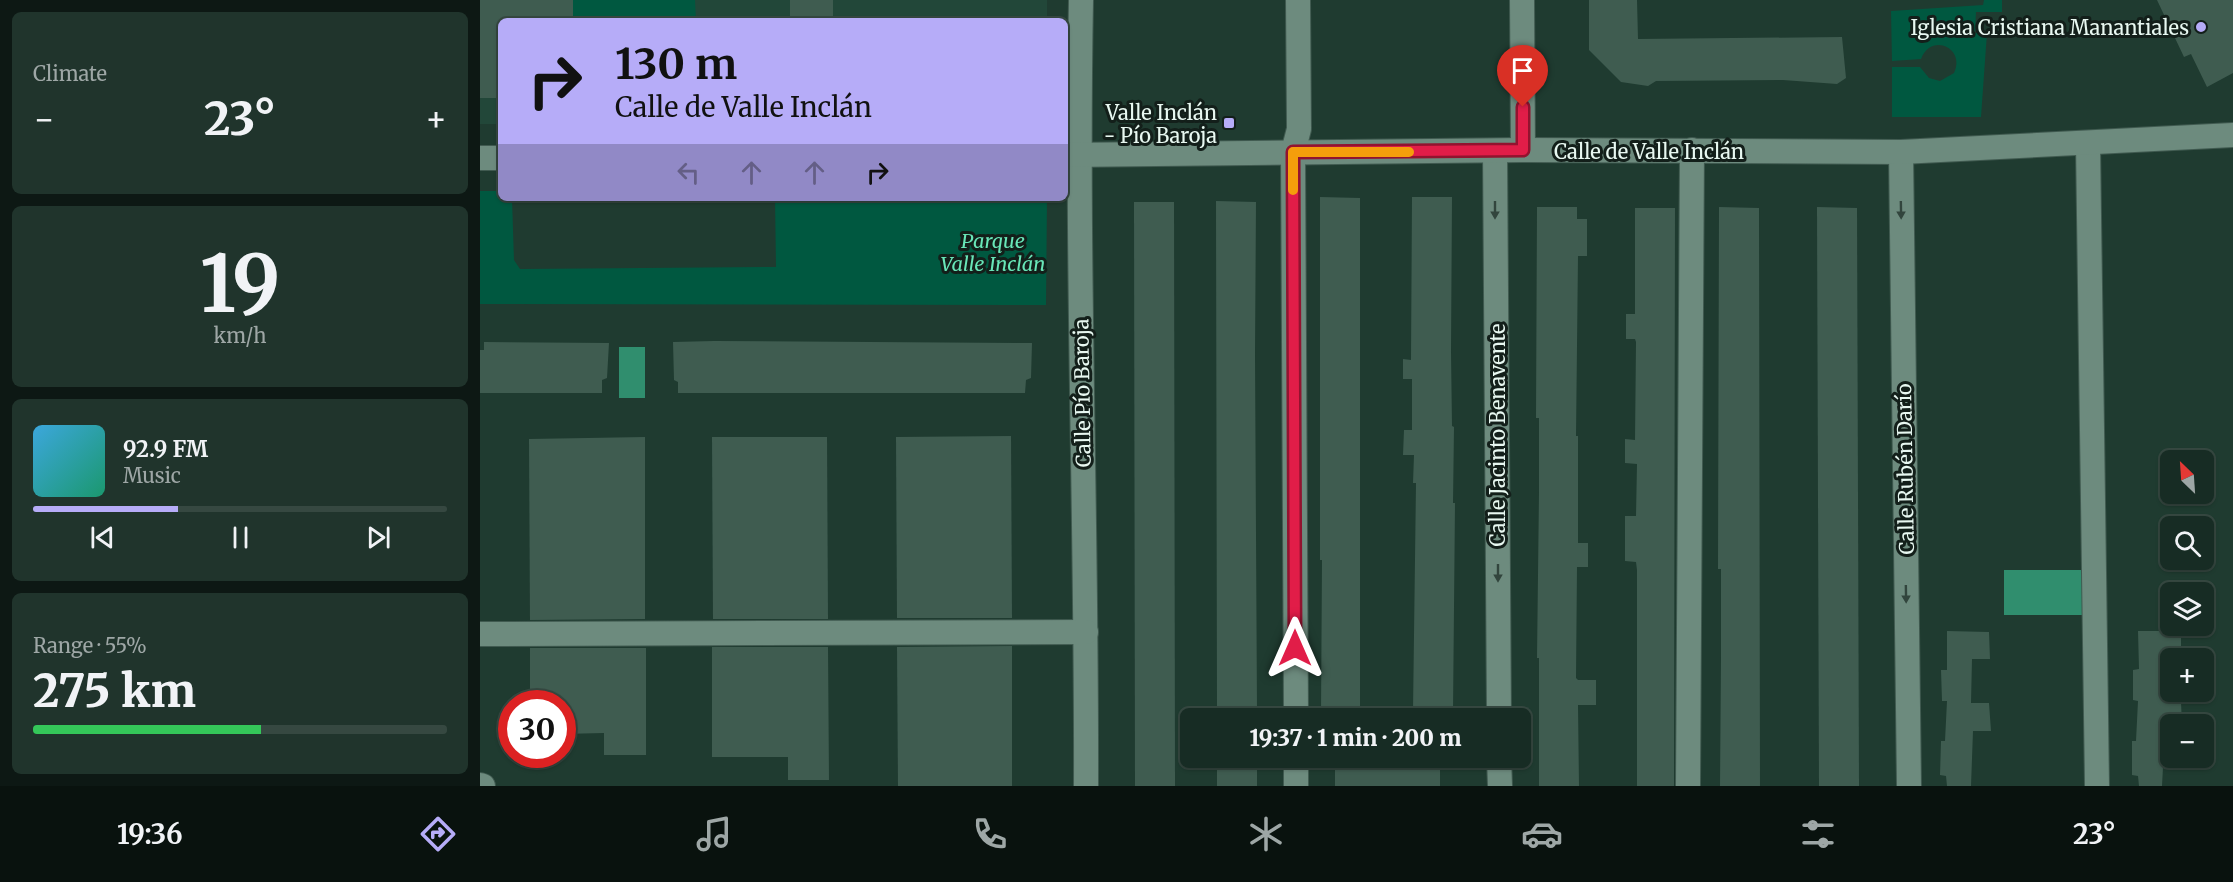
<!DOCTYPE html>
<meta charset="utf-8">
<style>
:root{--surface:#172c24;--page:#20342c;--text:#f1f3f6;--muted:#9ea7a6;--line:#364841;--accent:#b6acf8}
body{margin:0;font-family:Merriweather,serif;background:var(--page);color:var(--text);height:100vh;display:flex;flex-direction:column;font-size:22px;white-space:nowrap}
*{box-sizing:border-box;margin:0}
p{font-size:20px;color:var(--muted)}
.icon{flex:none;width:33px;height:33px;fill:none;stroke:currentColor;stroke-width:2;stroke-linecap:round;stroke-linejoin:round}
.map{position:relative;flex:1;overflow:hidden}
.side{display:flex;flex-direction:column;gap:12px;padding:12px;background:#0d1814;width:480px}
.side>*{flex:none}
.banner{position:absolute;left:18px;top:18px;width:570px;height:183px;border-radius:9px;box-shadow:0 2px 4px #0004,0 0 0 2px var(--line);background:#b6acf8;color:#111;overflow:hidden}
.needle{width:39px;rotate:335deg}
.controls{position:absolute;left:1680px;top:450px;display:grid;gap:12px}
.controls a{display:grid;place-items:center;width:54px;height:54px;border-radius:9px;background:var(--surface);box-shadow:0 2px 4px #0004,0 0 0 2px var(--line);font-size:30px}
.speed{position:absolute;left:18px;top:690px;display:flex;gap:12px;font-size:30px;font-weight:700;text-align:center}
.speed>*{display:grid;place-content:center;width:78px;height:78px;border-radius:50%;background:var(--surface);box-shadow:0 2px 4px #0004,0 0 0 2px var(--line);line-height:1}
.speed .limit{border:9px solid #d22;background:#fff;color:#111}
.pin{position:absolute;display:grid;place-items:center;width:51px;height:51px;color:#fff;margin:-62px -26px;border-radius:50% 50% 50% 0;rotate:-45deg;box-shadow:0 0 6px #0007}
.pin .icon{rotate:45deg}
.me{position:absolute;width:66px;margin:-33px;rotate:0deg;stroke-linejoin:round;filter:drop-shadow(0 0 4px #0008)}
.turn{display:flex;align-items:center;gap:21px;height:126px;padding:0 18px;font-size:27px}
.turn .icon{width:78px;height:78px;stroke-width:2.5}
.turn b{display:block;font-size:42px;line-height:51px}
.lanes{display:flex;align-items:center;height:57px;padding:0 18px;background:#0003;justify-content:center;gap:30px;direction:ltr}
.lanes .off{opacity:.35}
.big{font-size:45px;font-weight:800;line-height:1.1}
.side .tile{flex:1;display:flex;flex-direction:column;justify-content:center;gap:9px;min-width:0;padding:0 21px;border-radius:9px;background:var(--page)}
.side .dial{align-items:center;gap:0}
.dial b{font-size:78px;line-height:1}
.song{display:flex;align-items:center;gap:18px}
.cover{width:72px;height:72px;border-radius:9px;background:linear-gradient(135deg,hsl(200 70% 55%),hsl(160 70% 35%))}
.played{height:6px;border-radius:3px;background:linear-gradient(90deg,var(--accent) 35%,var(--line) 35%)}
.keys{display:flex;justify-content:space-around;direction:ltr}
.heat{display:flex;justify-content:space-between;align-items:center;font-size:33px;direction:ltr}
.charge{height:9px;border-radius:4px;background:linear-gradient(90deg,#34c759 55%,var(--line) 0)}
.trip{position:absolute;left:700px;top:708px;width:351px;height:60px;border-radius:9px;background:var(--surface);box-shadow:0 2px 4px #0004,0 0 0 2px var(--line);font-weight:800;line-height:60px;text-align:center}
.tabs{display:flex;height:96px;justify-content:space-around;align-items:center;background:#09120e;color:var(--muted)}
.tabs .icon{width:42px;height:42px}
.tabs .selected{color:var(--accent)}
.tabs b{font-size:27px;color:var(--text)}
main{display:flex;flex:1;min-height:0}
.map>svg:first-child{display:block}
.built{fill:#224739}
.green{fill:#005840}
.water{fill:#308e6e}
.building{fill:#3f5c50}
.lines{fill:none;stroke-linecap:round;stroke-linejoin:round}
.street-casing{stroke:#405a50;stroke-width:26}
.street{stroke:#6d8b7e;stroke-width:24}
.oneway{fill:#32453d}
.route-casing{stroke:#92132f;stroke-width:15}
.route{stroke:#e11d48;stroke-width:10}
.slow{stroke:#f59e0b;stroke-width:10}
.poi-dot{fill:#b6acf8;stroke:#131f1a;stroke-width:2}
.labels{text-anchor:middle;dominant-baseline:central;stroke-width:6;stroke-linejoin:round;paint-order:stroke}
.poi-label{font-size:20px;fill:#e8f8f1;stroke:#131f1a;text-anchor:end}
.street-label{font-size:20px;fill:#e8f8f1;stroke:#131f1a}
.park-label{font-size:20px;font-style:italic;fill:#68e6b8;stroke:#131f1a}
</style>
<main>
<section class="side">
<div class="tile"><p>Climate</p>
<div class="heat"><a>−</a><b class="big">23°</b><a>+</a></div>
</div>
<div class="tile dial"><b>19</b><p>km/h</p></div>
<div class="tile">
<div class="song"><i class="cover"></i><div><b>92.9 FM</b><p>Music</p></div></div>
<div class="played"></div>
<div class="keys"><svg class="icon" aria-label="previous" viewBox="0 0 24 24"><path d="M18 5L8 12l10 7zM5 5v14"/></svg><svg class="icon" aria-label="pause" viewBox="0 0 24 24"><path d="M8 5v14M16 5v14"/></svg><svg class="icon" aria-label="next" viewBox="0 0 24 24"><path d="M6 5l10 7-10 7zM19 5v14"/></svg></div>
</div>
<div class="tile"><p>Range · 55%</p><b class="big">275 km</b><div class="charge"></div></div>
</section>
<div class="map">
<svg width="1753" height="786" viewBox="0 0 1753 786">
<rect width="100%" height="100%" fill="#1f3b30"/>
<!-- built -->
<polygon class="built" points="0,0 567,0 567,21 21,21 21,124 0,124"/>
<!-- green -->
<g class="green">
<polygon points="93,0 215,0 216,21 93,21"/>
<path d="M1504 0H1522V12H1496L1495 33H1507L1501 117H1412V67H1440L1449 78 1460 81 1474 73C1486 48 1451 32 1441 59L1412 61 1411 11 1503 5Z"/>
<polygon points="0,191 21,191 21,198 32,198 34,260 40,269 296,267 295,198 567,198 566,305 0,304"/>
</g>
<!-- water -->
<g class="water">
<rect x="139" y="347" width="26" height="51"/>
<rect x="1524" y="570" width="86" height="45"/>
</g>
<!-- building -->
<g class="building">
<polygon points="0,0 93,0 93,21 21,21 21,98 0,98"/>
<rect x="310" y="0" width="43" height="21"/>
<polygon points="1109,0 1157,0 1158,39 1362,37 1366,78 1357,84 1303,80 1176,81 1168,86 1141,82 1109,50"/>
<polygon points="1677,0 1753,0 1753,73 1727,87 1711,54 1704,57"/>
<polygon points="840,197 880,198 880,712 841,713 842,560 840,560"/>
<polygon points="932,197 972,197 971,352 972,426 974,427 973,503 975,503 973,712 933,711 936,483 933,483 934,455 923,455 924,430 932,430 932,379 923,379 923,359 931,360"/>
<polygon points="736,201 776,202 775,354 777,711 737,711"/>
<polygon points="654,202 694,202 695,786 655,786"/>
<polygon points="1057,207 1097,207 1097,219 1107,219 1107,256 1098,256 1096,436 1098,436 1098,543 1108,543 1108,567 1097,567 1096,678 1098,680 1116,680 1116,705 1098,705 1099,786 1059,786 1059,658 1057,658 1059,492 1059,418 1056,418"/>
<polygon points="1239,207 1279,208 1280,786 1240,786 1241,657 1241,569 1238,569"/>
<polygon points="1337,207 1377,208 1379,786 1339,786"/>
<polygon points="1155,208 1195,208 1194,786 1157,786 1157,570 1156,562 1145,561 1145,516 1156,516 1157,464 1145,463 1145,439 1155,440 1156,342 1155,339 1146,339 1146,314 1155,314"/>
<polygon points="234,341 552,343 551,378 546,380 545,393 198,393 198,382 194,380 193,342"/>
<polygon points="4,342 129,343 127,378 122,380 122,393 0,393 0,350 4,350"/>
<polygon points="531,436 532,618 417,618 416,437"/>
<polygon points="165,437 165,619 50,620 49,439"/>
<polygon points="232,437 347,437 348,619 233,619"/>
<polygon points="1467,631 1509,632 1510,659 1492,659 1491,703 1509,703 1511,731 1493,731 1491,786 1467,786 1466,776 1460,775 1461,741 1465,741 1467,701 1462,701 1461,670 1467,670"/>
<polygon points="1658,631 1701,631 1701,658 1683,659 1683,702 1701,702 1702,724 1690,724 1690,731 1685,730 1682,786 1659,786 1658,776 1652,775 1652,741 1656,741 1658,701 1653,700 1653,670 1659,669"/>
<polygon points="532,646 532,786 418,786 417,647"/>
<polygon points="232,647 348,647 349,780 308,780 308,757 232,757"/>
<polygon points="50,648 166,648 166,755 124,755 124,733 82,734 82,704 50,704"/>
<rect x="737" y="758" width="40" height="28"/>
<rect x="855" y="758" width="105" height="28"/>
</g>
<g class="lines">
<!-- street casing -->
<g class="street-casing">
<g id="street">
<path d="M601 0C596 262 607 524 606 786"/>
<polyline points="1042,0 1043,150"/>
<polyline points="1608,144 1617,786"/>
<polyline points="1015,151 1019,718"/>
<polyline points="1421,152 1429,786"/>
<polyline points="585,155 1043,150 1421,152 1753,135"/>
<polyline points="0,158 21,158"/>
<polyline points="0,634 606,632"/>
<polyline points="816,718 813,152 819,129 818,0"/>
<polyline points="816,758 816,786"/>
<polyline points="1019,758 1020,786"/>
<polyline points="0,785 3,786"/>
<polyline points="1208,786 1212,150"/>
</g>
</g>
<!-- street -->
<use href="#street" class="street"/>
</g>
<!-- one-way arrows -->
<defs><path id="oneway-solid" d="M-6-.8H1V-3.2L6.5 0L1 3.2V.8H-6Z" transform="scale(1.5)"/></defs>
<g class="oneway">
<use href="#oneway-solid" transform="translate(1015 210) rotate(90)"/>
<use href="#oneway-solid" transform="translate(1421 210) rotate(89)"/>
<use href="#oneway-solid" transform="translate(1018 573) rotate(90)"/>
<use href="#oneway-solid" transform="translate(1426 594) rotate(89)"/>
</g>
<g class="lines">
<!-- route casing -->
<g class="route-casing">
<polyline id="route" points="815,648 813,152 1043,150 1043,107"/>
</g>
<!-- route -->
<use href="#route" class="route"/>
<!-- slow -->
<polyline class="slow" points="813,190 813,152 929,152"/>
</g>
<!-- markers -->
<g class="poi-dot">
<circle cx="1721" cy="27" r="6"/>
<rect x="743" y="117" width="12" height="12" rx="3"/>
</g>
<g class="labels">
<!-- poi labels -->
<g class="poi-label">
<text x="1709" y="27">Iglesia Cristiana Manantiales</text>
<text x="737" y="112">Valle Inclán<tspan x="737" dy="23">- Pío Baroja</tspan></text>
</g>
<!-- street labels -->
<g class="street-label">
<text x="1169" y="151">Calle de Valle Inclán</text>
<text transform="translate(602 393) rotate(-91)">Calle Pío Baroja</text>
<text transform="translate(1017 435) rotate(-90)">Calle Jacinto Benavente</text>
<text transform="translate(1425 469) rotate(-91)">Calle Rubén Darío</text>
</g>
<!-- park labels -->
<g class="park-label">
<text x="513" y="240">Parque<tspan x="513" dy="23">Valle Inclán</tspan></text>
</g>
</g>
</svg>
<div class="controls">
<a><svg class="needle" viewBox="-14 -14 28 28"><path d="M0-13l5 13h-10z" fill="#e53935"/><path d="M0 13l5-13h-10z" fill="#9ea7a6"/></svg></a>
<a><svg class="icon" aria-label="search" viewBox="0 0 24 24"><circle cx="10" cy="10" r="6"/><path d="M15 15l6 6"/></svg></a>
<a><svg class="icon" aria-label="layers" viewBox="0 0 24 24"><path d="M12 4l9 5-9 5-9-5zM3 14l9 5 9-5"/></svg></a>
<a>+</a>
<a>−</a>
</div>
<div class="speed"><div class="limit">30</div></div>
<div class="pin" style="left:1043px;top:107px;background:#d93025"><svg class="icon" aria-label="arrive" viewBox="0 0 24 24"><path d="M6 21V4h12l-3 4 3 4H6"/></svg></div>
<svg class="me" style="left:815px;top:648px" viewBox="-20 -20 40 40"><path d="M0-17L14 15 0 8-14 15z" fill="#e11d48" stroke="#fff" stroke-width="4"/></svg>
<div class="trip">19:37 · 1 min · 200 m</div>
<div class="banner">
<div class="turn"><svg class="icon" aria-label="right" viewBox="0 0 24 24"><path d="M7 20v-9h11M14 6l5 5-5 5"/></svg><div><b>130 m</b>Calle de Valle Inclán</div></div>
<div class="lanes"><svg class="icon off" aria-label="left" viewBox="0 0 24 24"><path d="M17 20v-9H6M10 6l-5 5 5 5"/></svg><svg class="icon off" aria-label="ahead" viewBox="0 0 24 24"><path d="M12 20V5M6 11l6-6 6 6"/></svg><svg class="icon off" aria-label="ahead" viewBox="0 0 24 24"><path d="M12 20V5M6 11l6-6 6 6"/></svg><svg class="icon" aria-label="right" viewBox="0 0 24 24"><path d="M7 20v-9h11M14 6l5 5-5 5"/></svg></div>
</div>
</div>
</main>
<nav class="tabs">
<b>19:36</b>
<svg class="icon selected" aria-label="directions" viewBox="0 0 24 24"><path d="M12 3l9 9-9 9-9-9zM9 14v-3h6M13 9l2 2-2 2"/></svg>
<svg class="icon" aria-label="music" viewBox="0 0 24 24"><path d="M9 18V5l10-2v13"/><circle cx="6" cy="18" r="3"/><circle cx="16" cy="16" r="3"/></svg>
<svg class="icon" aria-label="phone" viewBox="0 0 24 24"><path d="M5 4h4l2 5-3 2q2 4 5 5l2-3 5 2v4C11 20 4 13 5 4z"/></svg>
<svg class="icon" aria-label="climate" viewBox="0 0 24 24"><path d="M12 3v18M4 7l16 10M4 17L20 7"/></svg>
<svg class="icon" aria-label="car" viewBox="0 0 24 24"><path d="M5 17H2v-5l4-1 3-4h7l3 4 3 1v5h-3M9 17h6M6 11h13"/><circle cx="7" cy="17" r="2"/><circle cx="17" cy="17" r="2"/></svg>
<svg class="icon" aria-label="filters" viewBox="0 0 24 24"><path d="M4 7h16M4 17h16"/><circle cx="9" cy="7" r="2"/><circle cx="15" cy="17" r="2"/></svg>
<b>23°</b>
</nav>
